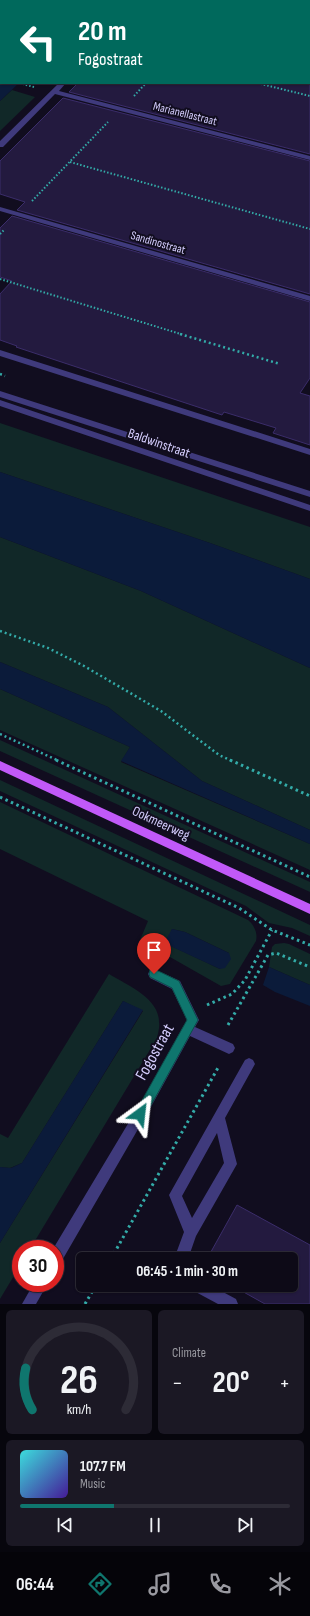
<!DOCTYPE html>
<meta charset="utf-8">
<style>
:root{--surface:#0d0a17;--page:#1b1824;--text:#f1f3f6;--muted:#9a9aa1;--line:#2d2b36;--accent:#0f766e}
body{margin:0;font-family:"Sofia Sans Condensed",sans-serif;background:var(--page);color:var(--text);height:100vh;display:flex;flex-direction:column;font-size:15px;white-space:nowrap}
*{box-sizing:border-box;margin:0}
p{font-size:13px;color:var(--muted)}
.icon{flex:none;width:22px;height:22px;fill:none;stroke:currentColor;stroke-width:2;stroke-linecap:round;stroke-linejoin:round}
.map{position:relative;height:1304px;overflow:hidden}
.panel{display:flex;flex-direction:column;gap:6px;padding:6px;background:#07060d;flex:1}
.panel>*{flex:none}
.hud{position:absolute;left:0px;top:0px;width:310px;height:84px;box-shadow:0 1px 3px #0004,0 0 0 1px var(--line);background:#00695c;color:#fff;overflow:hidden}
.speed{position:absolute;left:12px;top:1240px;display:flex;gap:8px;font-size:20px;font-weight:700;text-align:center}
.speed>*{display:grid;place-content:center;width:52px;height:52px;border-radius:50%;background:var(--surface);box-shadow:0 1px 3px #0004,0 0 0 1px var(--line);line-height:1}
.speed .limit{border:6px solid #d22;background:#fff;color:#111}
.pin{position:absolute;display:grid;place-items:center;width:34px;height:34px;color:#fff;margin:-41px -17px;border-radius:50% 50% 50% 0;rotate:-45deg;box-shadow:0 0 4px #0007}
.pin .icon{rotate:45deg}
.me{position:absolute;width:44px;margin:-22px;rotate:30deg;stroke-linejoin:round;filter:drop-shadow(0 0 3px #0008)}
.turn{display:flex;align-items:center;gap:14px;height:84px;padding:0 12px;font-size:18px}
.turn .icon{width:52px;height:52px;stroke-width:2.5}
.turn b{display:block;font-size:28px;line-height:34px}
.big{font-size:30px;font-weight:700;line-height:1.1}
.panel .card{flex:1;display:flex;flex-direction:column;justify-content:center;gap:6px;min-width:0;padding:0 14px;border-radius:6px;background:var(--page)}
.panel .dial{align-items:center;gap:0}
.dial svg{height:104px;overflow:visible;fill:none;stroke:var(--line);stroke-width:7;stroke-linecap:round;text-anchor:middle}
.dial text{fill:var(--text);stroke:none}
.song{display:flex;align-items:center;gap:12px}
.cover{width:48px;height:48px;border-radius:6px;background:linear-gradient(135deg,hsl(180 70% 55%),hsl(260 70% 35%))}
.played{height:4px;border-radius:2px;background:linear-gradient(90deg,var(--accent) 35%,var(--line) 35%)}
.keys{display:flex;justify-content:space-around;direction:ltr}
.heat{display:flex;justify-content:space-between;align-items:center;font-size:22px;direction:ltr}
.panel .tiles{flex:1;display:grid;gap:6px;grid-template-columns:1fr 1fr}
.card:last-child{grid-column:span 2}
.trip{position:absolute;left:76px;top:1252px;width:222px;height:40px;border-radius:6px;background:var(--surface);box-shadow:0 1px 3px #0004,0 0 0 1px var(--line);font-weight:700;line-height:40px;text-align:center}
.tab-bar{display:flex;height:64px;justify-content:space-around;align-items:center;background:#050409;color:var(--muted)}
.tab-bar .icon{width:28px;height:28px}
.tab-bar .active{color:var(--accent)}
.tab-bar b{font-size:18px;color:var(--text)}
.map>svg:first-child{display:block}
.green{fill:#112828;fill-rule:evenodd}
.water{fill:#0b1b3a}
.building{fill:#231a3f;stroke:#3b2d6a}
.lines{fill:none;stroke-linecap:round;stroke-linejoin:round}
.path-far2{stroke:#33aba8;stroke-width:2;stroke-dasharray:1.5 2;stroke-linecap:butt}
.path-far1{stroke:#33aba8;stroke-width:2.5;stroke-dasharray:2 3;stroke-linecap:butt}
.path{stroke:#33aba8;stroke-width:3;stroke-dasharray:2.5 3.5;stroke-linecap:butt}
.minor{fill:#3f3a7c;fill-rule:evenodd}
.major{fill:#c159f8;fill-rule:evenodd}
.route{fill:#0f766e;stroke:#0a4d48}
.labels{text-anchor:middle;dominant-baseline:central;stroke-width:4;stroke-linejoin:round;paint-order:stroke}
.far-street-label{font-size:12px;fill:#d4cdfd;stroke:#110d1f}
.street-label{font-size:14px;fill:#d4cdfd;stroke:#110d1f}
.near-street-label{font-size:17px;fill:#d4cdfd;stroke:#110d1f}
</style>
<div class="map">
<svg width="310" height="1304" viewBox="0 0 310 1304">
<rect width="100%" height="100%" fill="#110d1f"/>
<!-- green -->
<g class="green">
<polygon points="12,90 35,97 0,131 0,101"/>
<polygon points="0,423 310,527 310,579 210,543 0,472"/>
<polygon points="0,537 141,591 310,668 310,830 202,781 108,707 0,662"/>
<polygon points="0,689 130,747 121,762 310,844 310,870 0,730"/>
<polygon points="0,740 310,882 310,892 0,751"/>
<polygon points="0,780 310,925 310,936 292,928 269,923 246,906 0,791"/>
<path d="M0 802 248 920C254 925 258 933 256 941L230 984 221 986 140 940 148 921 0 849ZM172 929 185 932 229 953 220 969 167 944Z"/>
<polygon points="284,943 289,944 310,954 310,985 269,967 272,947 275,944"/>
<path d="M109 974C127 985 159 998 159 1022 160 1027 158 1033 157 1038L30 1249H21V1264L0 1299V1243L143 1011 123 1001 22 1163 10 1168 0 1167V1134L8 1138Z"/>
</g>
<!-- water -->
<g class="water">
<polygon points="1,82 19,83 0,101 0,83"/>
<polygon points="0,472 210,543 310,579 310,668 141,591 0,537"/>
<polygon points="0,662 108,707 202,781 310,830 310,844 121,761 130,747 0,689"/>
<polygon points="172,929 185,932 229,953 231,959 225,968 220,969 166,944 167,938"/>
<polygon points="269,967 310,985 310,1006 275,992 263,985"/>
<polygon points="123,1001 143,1010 0,1243 0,1167 11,1168 22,1163"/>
</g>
<!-- building -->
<g class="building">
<polygon points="78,83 310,83 310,154 69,92"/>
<polygon points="63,98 310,161 310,294 17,210 25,202 0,194 0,161"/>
<polygon points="12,216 310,302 310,378 300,393 310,396 310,445 273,433 276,428 224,412 222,415 16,347 17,346 0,340 0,294 12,281 0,277 0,228"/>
<polygon points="237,1205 310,1245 310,1304 265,1304 231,1285 291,1285 291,1259 207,1259"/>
</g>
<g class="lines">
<!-- path-far2 -->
<g class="path-far2">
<polyline points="19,83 34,87"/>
<polyline points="257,83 310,96"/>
<polyline points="134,96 146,83"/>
<polyline points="70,162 310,229"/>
<polyline points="32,201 108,122"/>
<polyline points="0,234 5,229"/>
<polyline points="0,279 184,335"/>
</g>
<!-- path-far1 -->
<g class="path-far1">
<polyline points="180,334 280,364"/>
<polyline points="0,374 5,376"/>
<polyline points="0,631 48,648 84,666 161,711 219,755 232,761"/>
<polyline points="0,734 59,761"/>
</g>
<!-- path -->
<g class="path">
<polyline points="56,760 310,877"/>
<polyline points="230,760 310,796"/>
<polyline points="0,797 239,908 272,930 310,945"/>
<polyline points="207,1005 232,994 245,980 272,930"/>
<polyline points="228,1025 268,955 276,953 310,967"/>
<polyline points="111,1259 219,1066"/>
<polyline points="85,1304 96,1285"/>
</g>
<!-- minor -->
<g class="minor">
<rect x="150" y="0" width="10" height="1"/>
<rect x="309" y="35" width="1" height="4"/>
<polygon points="59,83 66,83 59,91 310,156 310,160 55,94 3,147 0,147 0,141"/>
<polygon points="0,207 310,296 310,301 0,211"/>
<polygon points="0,350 310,449 310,455 0,356"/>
<polygon points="0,391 310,491 310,497 0,397"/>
<polygon points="0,400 310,505 310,511 0,406"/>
<polygon points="154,969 180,981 199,1020 195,1027 233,1044 235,1048 233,1052 229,1054 190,1036 152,1105 60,1264 55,1266 55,1249 53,1249 144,1097 187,1020 172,989 150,978 148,974 150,970"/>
<path d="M249 1058 253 1060 255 1064 225 1118 237 1164 196 1236 188 1259H174L184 1232 169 1195 245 1060ZM217 1133 224 1163 192 1218 182 1196Z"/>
<polygon points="34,1283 48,1283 36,1304 22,1304"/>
<polygon points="190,1285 210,1285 236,1299 238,1304 218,1304 192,1290"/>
</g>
<!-- major -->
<polygon class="major" points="0,761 310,904 310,914 0,770"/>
</g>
<!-- route -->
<polygon class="route" points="154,969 179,981 198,1020 144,1118 140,1120 136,1118 134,1114 136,1111 187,1020 172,988 150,977 149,974 150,970"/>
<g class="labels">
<!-- far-street labels -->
<g class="far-street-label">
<text transform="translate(185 114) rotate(14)">Marianellastraat</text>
<text transform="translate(158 243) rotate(16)">Sandinostraat</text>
</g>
<!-- street labels -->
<g class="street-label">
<text transform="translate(159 443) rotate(19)">Baldwinstraat</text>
<text transform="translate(161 823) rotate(25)">Ookmeerweg</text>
</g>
<!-- near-street labels -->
<g class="near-street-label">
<text transform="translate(155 1052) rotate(-61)">Fogostraat</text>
</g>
</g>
</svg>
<div class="speed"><div class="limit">30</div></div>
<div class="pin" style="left:154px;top:974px;background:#d93025"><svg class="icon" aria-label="arrive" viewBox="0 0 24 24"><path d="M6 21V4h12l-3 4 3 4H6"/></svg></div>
<svg class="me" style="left:140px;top:1114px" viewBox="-20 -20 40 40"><path d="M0-17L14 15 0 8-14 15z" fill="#0f766e" stroke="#fff" stroke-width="4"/></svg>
<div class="trip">06:45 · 1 min · 30 m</div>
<div class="hud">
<div class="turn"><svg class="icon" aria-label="left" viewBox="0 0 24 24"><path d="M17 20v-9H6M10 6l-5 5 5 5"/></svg><div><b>20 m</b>Fogostraat</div></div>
</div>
</div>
<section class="panel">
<div class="tiles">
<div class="card dial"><svg viewBox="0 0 100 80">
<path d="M14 69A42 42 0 1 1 86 69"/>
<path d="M14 69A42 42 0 0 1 9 37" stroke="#0f766e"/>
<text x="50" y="56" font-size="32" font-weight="700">26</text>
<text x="50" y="72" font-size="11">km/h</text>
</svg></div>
<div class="card"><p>Climate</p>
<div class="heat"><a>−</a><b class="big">20°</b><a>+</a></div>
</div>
<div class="card">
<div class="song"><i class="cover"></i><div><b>107.7 FM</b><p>Music</p></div></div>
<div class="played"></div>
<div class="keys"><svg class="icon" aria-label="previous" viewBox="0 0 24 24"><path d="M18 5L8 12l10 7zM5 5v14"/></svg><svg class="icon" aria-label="pause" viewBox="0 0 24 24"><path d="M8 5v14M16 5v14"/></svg><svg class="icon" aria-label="next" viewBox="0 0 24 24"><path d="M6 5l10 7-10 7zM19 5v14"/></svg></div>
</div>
</div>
</section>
<nav class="tab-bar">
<b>06:44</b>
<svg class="icon active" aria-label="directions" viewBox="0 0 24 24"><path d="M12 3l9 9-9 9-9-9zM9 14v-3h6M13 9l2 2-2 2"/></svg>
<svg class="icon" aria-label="music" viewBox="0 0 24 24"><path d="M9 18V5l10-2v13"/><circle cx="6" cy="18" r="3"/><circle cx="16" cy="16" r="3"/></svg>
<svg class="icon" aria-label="phone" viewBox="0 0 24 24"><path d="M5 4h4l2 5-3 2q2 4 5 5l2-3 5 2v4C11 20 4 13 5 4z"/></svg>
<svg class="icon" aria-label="climate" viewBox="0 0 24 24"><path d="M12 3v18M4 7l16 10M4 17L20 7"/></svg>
</nav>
